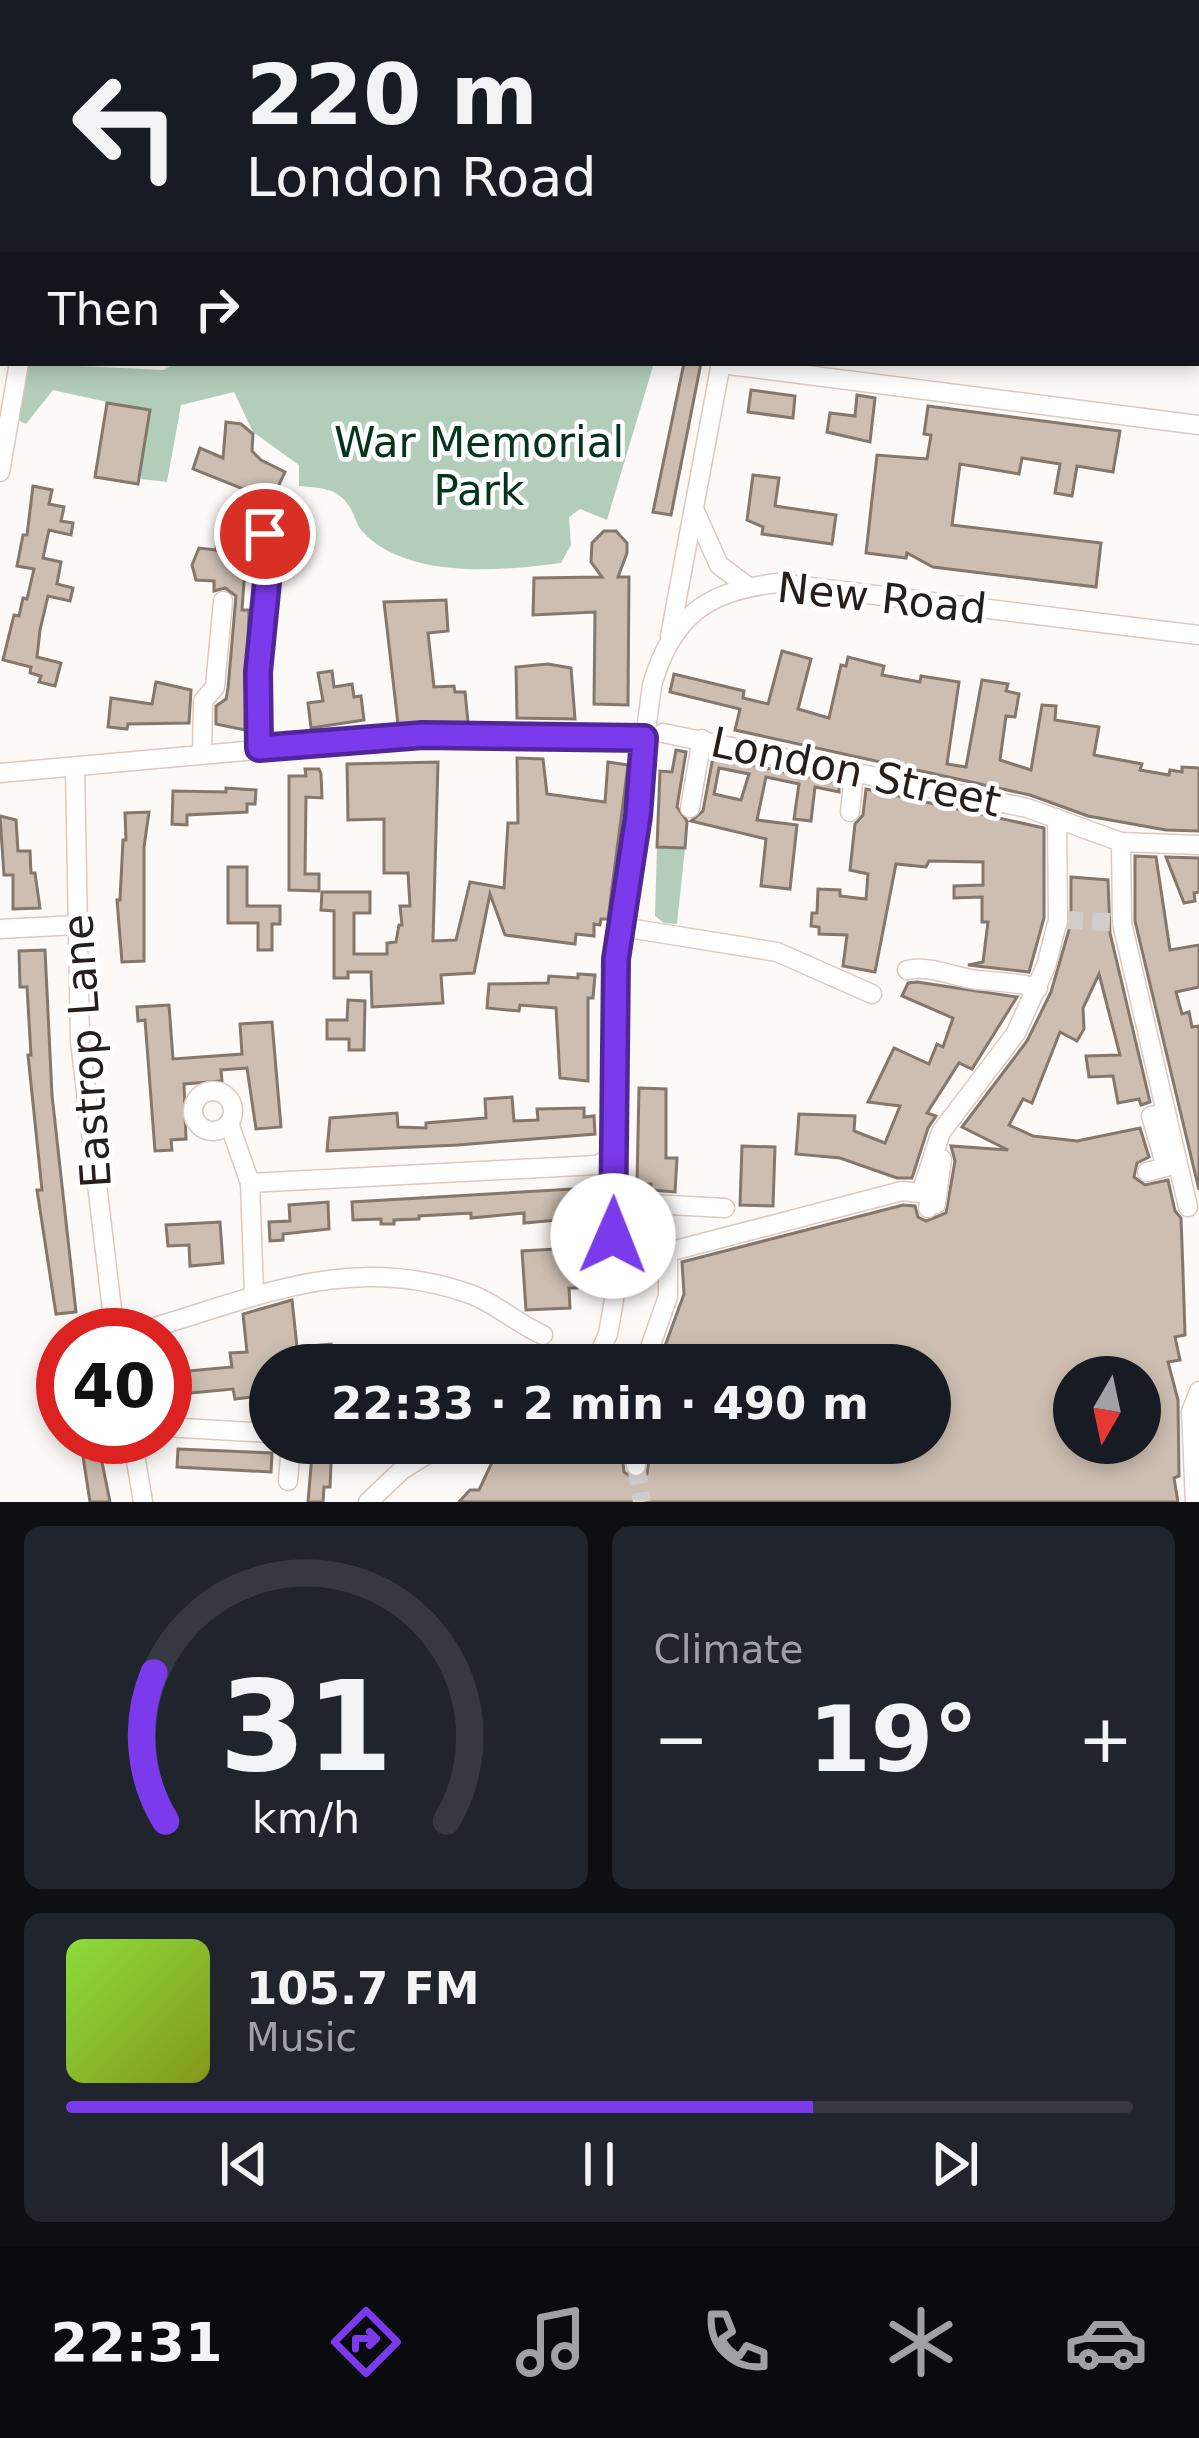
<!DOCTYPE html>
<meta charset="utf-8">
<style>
:root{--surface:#171b24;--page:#20242c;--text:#f1f3f6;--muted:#9ea1a6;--line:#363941;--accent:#7c3aed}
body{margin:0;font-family:"DejaVu Sans",sans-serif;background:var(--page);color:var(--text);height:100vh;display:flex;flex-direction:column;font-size:45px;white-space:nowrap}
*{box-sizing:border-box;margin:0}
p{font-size:39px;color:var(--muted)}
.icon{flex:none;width:66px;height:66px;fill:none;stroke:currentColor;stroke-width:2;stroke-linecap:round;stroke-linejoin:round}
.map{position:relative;height:1502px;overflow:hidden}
.details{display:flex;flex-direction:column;gap:24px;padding:24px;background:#0d0f14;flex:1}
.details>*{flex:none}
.top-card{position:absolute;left:0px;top:0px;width:1200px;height:366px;box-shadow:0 6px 18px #0003;background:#171b24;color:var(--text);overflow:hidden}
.needle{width:78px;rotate:189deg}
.fabs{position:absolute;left:1053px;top:1356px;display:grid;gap:24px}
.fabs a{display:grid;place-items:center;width:108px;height:108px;border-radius:50%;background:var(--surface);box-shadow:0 6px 18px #0003;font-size:60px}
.speed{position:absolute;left:36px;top:1308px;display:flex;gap:24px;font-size:60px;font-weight:700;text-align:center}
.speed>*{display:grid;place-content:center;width:156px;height:156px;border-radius:50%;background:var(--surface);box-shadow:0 6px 18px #0003;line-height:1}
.speed .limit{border:18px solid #d22;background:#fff;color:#111}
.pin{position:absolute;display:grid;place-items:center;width:102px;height:102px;color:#fff;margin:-51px;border:6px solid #fff;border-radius:50%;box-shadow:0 3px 12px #0007}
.me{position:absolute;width:132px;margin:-66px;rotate:1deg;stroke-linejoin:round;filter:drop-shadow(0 0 9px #0008)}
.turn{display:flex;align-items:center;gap:42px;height:252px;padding:0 48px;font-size:54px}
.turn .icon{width:156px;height:156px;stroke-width:2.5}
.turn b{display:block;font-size:84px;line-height:102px}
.then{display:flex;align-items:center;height:114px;padding:0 48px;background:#0003;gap:24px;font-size:45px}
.big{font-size:90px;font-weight:600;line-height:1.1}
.details .widget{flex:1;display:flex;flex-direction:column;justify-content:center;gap:18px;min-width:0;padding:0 42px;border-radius:18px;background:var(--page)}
.details .dial{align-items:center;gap:0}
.dial svg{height:312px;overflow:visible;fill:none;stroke:var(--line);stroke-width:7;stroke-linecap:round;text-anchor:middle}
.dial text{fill:var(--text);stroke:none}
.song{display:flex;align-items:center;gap:36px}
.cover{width:144px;height:144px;border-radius:18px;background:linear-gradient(135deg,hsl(90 70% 55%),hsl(70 70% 35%))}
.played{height:12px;border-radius:6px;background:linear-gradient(90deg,var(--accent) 70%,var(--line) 70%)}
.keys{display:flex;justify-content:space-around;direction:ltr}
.heat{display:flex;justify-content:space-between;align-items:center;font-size:66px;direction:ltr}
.details .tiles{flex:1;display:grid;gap:24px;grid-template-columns:1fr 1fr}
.widget:last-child{grid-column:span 2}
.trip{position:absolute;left:249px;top:1344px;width:702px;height:120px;border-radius:60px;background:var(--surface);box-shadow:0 6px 18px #0003;font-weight:600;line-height:120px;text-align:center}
.dock{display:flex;height:192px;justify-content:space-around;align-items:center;background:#090b0e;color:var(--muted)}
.dock .icon{width:84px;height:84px}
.dock .active{color:var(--accent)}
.dock b{font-size:54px;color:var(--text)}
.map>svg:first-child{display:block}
.green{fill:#b2ceba}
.building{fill:#cdbeb1;stroke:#85776b;stroke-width:3;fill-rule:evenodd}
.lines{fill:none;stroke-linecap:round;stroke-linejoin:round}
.minor-tunnel{stroke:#d2cdcb;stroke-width:18;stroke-dasharray:18 9;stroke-linecap:butt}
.minor-casing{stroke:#dcc9c0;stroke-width:21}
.minor{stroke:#fff;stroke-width:18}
.route-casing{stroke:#51269a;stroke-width:30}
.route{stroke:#7c3aed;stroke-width:21}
.labels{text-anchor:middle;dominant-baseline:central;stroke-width:9;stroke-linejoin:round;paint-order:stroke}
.park-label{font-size:42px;fill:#04351a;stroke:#fff}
.street-label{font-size:42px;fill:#251e1b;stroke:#fff}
</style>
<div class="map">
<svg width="1199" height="1502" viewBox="0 0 1199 1502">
<rect width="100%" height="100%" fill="#fdf9f7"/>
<!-- green -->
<g class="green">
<polygon points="0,0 695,0 695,3 3,3 3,39"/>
<path d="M19 363 164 370 174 363H654L607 520 580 509 569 517 571 545 561 563C503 571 406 580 362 531 356 524 354 513 349 506 337 487 319 488 299 486V465L253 432 234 392 181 405 167 482 141 479 143 410 53 390 26 424 10 417Z"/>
<polygon points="657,847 685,848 677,924 664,923 655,916"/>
</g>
<!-- building -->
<g class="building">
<polygon points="684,363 701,363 671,515 653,512"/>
<polygon points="751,390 795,396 793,418 748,412"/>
<polygon points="857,395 875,398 870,442 827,432 830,413 855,416"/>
<polygon points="107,403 150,410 138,484 95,477"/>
<polygon points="928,406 1120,431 1113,472 1077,466 1072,496 1055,493 1060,464 1022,458 1019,474 960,464 952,525 1101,543 1096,587 933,567 907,553 906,558 866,553 877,455 927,459 931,435 924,434"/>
<polygon points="226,422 241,424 253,434 252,451 261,460 285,472 277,489 270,486 261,496 193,469 200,448 223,458"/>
<polygon points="753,475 779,478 775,506 836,515 832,544 762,534 763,527 747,520"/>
<polygon points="33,486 52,490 49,504 64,507 61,521 73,523 71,535 49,530 43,558 61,562 57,584 73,588 70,601 48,596 40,630 37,657 61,663 55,686 39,682 41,676 30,673 31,667 3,660 14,615 19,616 23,598 27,599 34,569 17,566 23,535 27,535"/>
<polygon points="604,531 616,531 627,543 627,553 618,577 629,577 628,705 594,704 595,612 533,615 534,578 602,577 591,562 592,543"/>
<polygon points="217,539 246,542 245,549 255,563 254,575 249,575 244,582 242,610 249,610 245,730 216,724 216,706 226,699 228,688 236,596 225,588 214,591 214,581 196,580 192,565 199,548 216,550"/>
<polygon points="446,600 448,631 428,633 434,687 454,686 455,692 465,692 468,722 398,724 384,602"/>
<polygon points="782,651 811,659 798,709 829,718 841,665 846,666 848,657 884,666 882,675 920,682 921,676 959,682 947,764 966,767 982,680 1008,684 1006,691 1019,694 1015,717 1006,716 1000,760 1031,770 1042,705 1056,706 1055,720 1099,727 1094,755 1142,764 1140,770 1169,775 1170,770 1182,772 1182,767 1199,768 1199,831 1166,830 1088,816 1030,795 735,730 740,709 670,692 674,674 744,691 743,698 768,704"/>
<polygon points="548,664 571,668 575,719 517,718 516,667"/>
<polygon points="332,671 334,687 352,684 354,697 361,696 364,720 311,728 308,703 323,701 318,673"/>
<polygon points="156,682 191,690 189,723 128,724 127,729 108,727 111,698 152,704"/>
<polygon points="676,750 686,752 677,807 687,821 685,848 657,847 660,771 672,772"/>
<path d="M713 757 839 783V792L815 787 811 821 794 819 799 784 766 777 757 820 797 825 790 889 761 886 766 839 691 821 703 811ZM719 768 749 774 741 800 714 794Z"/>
<polygon points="517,758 543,759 547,794 605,802 608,762 628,765 608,919 601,919 600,925 594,924 594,936 576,934 575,944 505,935 490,894 474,973 441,975 443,1003 372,1007 371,972 348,972 348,978 334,978 334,911 321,910 322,892 370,892 370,913 354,913 354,954 387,954 387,943 396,942 399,925 402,925 400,906 410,906 408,873 384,873 384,819 348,820 347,764 438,762 433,941 456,940 470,882 504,888 508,823 518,823"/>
<polygon points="305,769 319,769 321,774 322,798 306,797 305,874 319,874 319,891 289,890 289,776 306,776"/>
<polygon points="226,788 256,790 255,804 247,804 247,812 187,815 187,825 172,824 173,791 226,792"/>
<polygon points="866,789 1044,828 1044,918 1029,972 968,965 983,962 988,922 982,922 982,897 954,898 954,886 983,885 983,862 929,861 926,867 896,864 875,972 843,966 847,935 819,934 819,927 811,926 812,913 817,913 818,889 840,890 840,896 866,899 868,874 850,870 855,824 863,815"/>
<polygon points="149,812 144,847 144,961 122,962 117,900 120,900 123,840 126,840 125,813"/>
<polygon points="0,816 16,820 18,851 30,851 31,873 35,873 40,908 13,909 13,875 4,875"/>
<polygon points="1135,856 1156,857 1170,950 1199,945 1199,987 1176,992 1182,1014 1189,1012 1192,1027 1199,1026 1199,1190 1135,921"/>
<polygon points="1166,857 1199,858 1199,892 1194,893 1195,901 1184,903"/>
<polygon points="228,867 247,867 247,906 280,906 280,924 272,924 272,950 258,950 258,923 228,923"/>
<path d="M1071 877 1108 880 1110 933 1150 1102 1141 1105 1139 1099 1118 1103 1113 1076 1089 1077 1086 1056 1120 1055 1099 974 1083 1008 1084 1029 1077 1041 1060 1032 1032 1103 1023 1099 1009 1125 1033 1136 1077 1141 1140 1128 1149 1157 1137 1163 1134 1177 1145 1185 1168 1180 1175 1211 1181 1218 1183 1272 1185 1335 1175 1337 1180 1360 1168 1362 1178 1400 1179 1476 1174 1478 1178 1502H459L470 1490H479L495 1456 533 1443H602L608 1458 622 1455 624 1472 635 1479 647 1474 650 1453 664 1452 665 1443H930V1365H658L684 1294 682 1262 903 1205 915 1206 918 1217 926 1221 946 1213 955 1161 951 1146 1008 1150 962 1127 1027 1041 1051 992 1071 923ZM1074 1377H1140V1443H1074Z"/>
<polygon points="45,950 52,1095 76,1312 56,1314 37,1190 42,1190 28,1055 31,1055 27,987 20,987 19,951"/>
<polygon points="578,974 595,975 593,998 588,998 588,1081 560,1078 556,1008 520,1005 519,1011 487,1008 489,984 548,983 549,976 578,978"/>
<polygon points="917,982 1017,997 972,1069 959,1063 927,1113 936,1116 928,1128 912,1178 897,1178 840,1158 796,1154 799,1114 855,1116 854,1131 885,1143 900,1106 868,1102 894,1048 929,1064 937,1044 943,1047 953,1018 902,996 908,983"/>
<polygon points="348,1000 365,1001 364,1050 349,1050 349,1039 327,1039 327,1020 347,1020"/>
<polygon points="169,1005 173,1059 242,1054 240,1024 272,1022 281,1127 256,1129 247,1068 221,1070 222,1081 184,1084 186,1139 171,1140 172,1150 155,1151 145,1020 138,1021 137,1007"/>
<polygon points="639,1088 666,1089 666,1158 677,1158 675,1192 651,1190 651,1184 637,1184"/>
<polygon points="512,1097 514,1121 538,1120 537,1109 584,1108 584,1117 594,1116 595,1134 458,1145 327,1151 330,1118 397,1113 398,1127 426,1128 426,1123 486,1118 485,1099"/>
<polygon points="742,1146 775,1147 773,1206 740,1205"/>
<polygon points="590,1188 592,1217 524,1223 524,1213 471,1218 471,1213 419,1216 419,1219 394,1220 394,1224 381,1224 381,1219 353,1220 352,1202"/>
<polygon points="328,1202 329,1229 283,1234 283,1240 270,1241 269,1222 290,1221 289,1205"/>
<polygon points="220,1222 223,1263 190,1266 189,1245 168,1246 166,1225"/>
<polygon points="574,1248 577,1288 569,1288 570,1308 526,1310 522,1251"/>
<polygon points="292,1300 297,1347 331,1344 333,1363 270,1365 270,1395 235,1399 233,1389 179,1394 177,1372 232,1367 230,1353 247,1352 243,1314"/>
<polygon points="80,1437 97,1437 110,1502 90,1502"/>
<polygon points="313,1443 332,1443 330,1487 324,1487 323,1502 308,1502"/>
<polygon points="178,1449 272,1453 271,1472 177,1467"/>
</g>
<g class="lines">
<!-- minor-tunnel -->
<g class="minor-tunnel">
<polyline points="1065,920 1110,922"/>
<polyline points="636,1466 642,1502"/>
</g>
<!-- minor casing -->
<g class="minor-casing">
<g id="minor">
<polyline points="708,0 708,3"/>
<polyline points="856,3 857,0"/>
<polyline points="1197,207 1199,207"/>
<polyline points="721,364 1199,425"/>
<polyline points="0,472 19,363"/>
<polyline points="694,509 719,565 747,586"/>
<polyline points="670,636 721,363"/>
<polyline points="663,733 1027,808 1121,842 1199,845"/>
<polyline points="259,748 258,672 270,552 265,534"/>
<polyline points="202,754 203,701 215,687 223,601"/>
<polyline points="75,767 80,1041 115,1335"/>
<polyline points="0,773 423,735 644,738"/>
<polyline points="690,808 702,739"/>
<polyline points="850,812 854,774"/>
<polyline points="1121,842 1122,923 1188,1207"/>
<polyline points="622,927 777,952 872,994"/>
<polyline points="0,929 76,925"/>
<path d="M907 970C932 965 953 977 977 980 999 982 1017 982 1038 988"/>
<circle cx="213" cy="1111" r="20"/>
<polyline points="229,1123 250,1183"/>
<polyline points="1147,1172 1166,1167 1151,1116 1165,1113"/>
<polyline points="614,1202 725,1208"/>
<polyline points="928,1208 929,1204 936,1204 942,1159"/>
<polyline points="254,1293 250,1183 597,1165 611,1157 614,1150"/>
<path d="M127 1335C246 1303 344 1249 470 1294 496 1303 517 1324 543 1335"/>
<path d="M594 1365 608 1334 614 1300 616 959 652 685C672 616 708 590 778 583L1199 635"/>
<polyline points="644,1365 668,1296 668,1252 902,1191 921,1193 941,1132 1016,1033 1046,966 1058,920 1057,818"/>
<polyline points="165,1427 270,1433"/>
<polyline points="132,1437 143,1502"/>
<polyline points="636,1466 636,1443"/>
<polyline points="288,1481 291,1443"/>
<polyline points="368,1502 402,1470 445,1443"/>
<polyline points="1195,1502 1191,1412 1199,1391"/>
</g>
</g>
<!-- minor -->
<use href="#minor" class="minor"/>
</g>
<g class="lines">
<!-- route casing -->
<g class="route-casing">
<polyline id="route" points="265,534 270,552 258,672 259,748 423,735 644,738 638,816 616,959 613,1236"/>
</g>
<!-- route -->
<use href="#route" class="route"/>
</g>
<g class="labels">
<!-- park labels -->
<g class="park-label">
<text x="479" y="442">War Memorial<tspan x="479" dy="48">Park</tspan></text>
</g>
<!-- street labels -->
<g class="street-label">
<text transform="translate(882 598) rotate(6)">New Road</text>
<text transform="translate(856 772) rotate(12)">London Street</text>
<text transform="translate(87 1051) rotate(-94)">Eastrop Lane</text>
</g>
</g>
</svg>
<div class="fabs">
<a><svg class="needle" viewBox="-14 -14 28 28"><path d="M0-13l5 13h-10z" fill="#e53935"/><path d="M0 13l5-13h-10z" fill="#9ea1a6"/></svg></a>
</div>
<div class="speed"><div class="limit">40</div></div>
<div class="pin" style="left:265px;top:534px;background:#d93025"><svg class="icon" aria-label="arrive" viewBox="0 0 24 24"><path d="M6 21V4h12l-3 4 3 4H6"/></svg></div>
<svg class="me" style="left:613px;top:1236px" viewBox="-20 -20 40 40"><circle r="19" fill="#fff"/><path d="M0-13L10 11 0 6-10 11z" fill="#7c3aed"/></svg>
<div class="trip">22:33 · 2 min · 490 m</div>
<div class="top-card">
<div class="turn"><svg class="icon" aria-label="left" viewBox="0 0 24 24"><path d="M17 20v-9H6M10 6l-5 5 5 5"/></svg><div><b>220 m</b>London Road</div></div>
<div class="then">Then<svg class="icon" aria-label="right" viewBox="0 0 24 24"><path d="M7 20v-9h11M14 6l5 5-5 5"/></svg></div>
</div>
</div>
<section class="details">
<div class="tiles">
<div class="widget dial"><svg viewBox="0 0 100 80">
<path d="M14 69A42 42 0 1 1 86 69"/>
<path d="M14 69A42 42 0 0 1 11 31" stroke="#7c3aed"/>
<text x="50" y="56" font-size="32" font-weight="700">31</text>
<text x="50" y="72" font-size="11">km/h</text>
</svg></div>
<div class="widget"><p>Climate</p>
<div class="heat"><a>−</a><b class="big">19°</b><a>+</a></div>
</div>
<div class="widget">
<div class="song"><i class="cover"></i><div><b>105.7 FM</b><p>Music</p></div></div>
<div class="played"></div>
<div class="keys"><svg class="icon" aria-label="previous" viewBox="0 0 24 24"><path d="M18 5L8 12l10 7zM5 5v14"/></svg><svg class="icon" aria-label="pause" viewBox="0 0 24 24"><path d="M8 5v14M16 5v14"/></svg><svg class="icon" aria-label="next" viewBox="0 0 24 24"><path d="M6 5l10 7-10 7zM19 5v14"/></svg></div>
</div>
</div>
</section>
<nav class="dock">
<b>22:31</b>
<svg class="icon active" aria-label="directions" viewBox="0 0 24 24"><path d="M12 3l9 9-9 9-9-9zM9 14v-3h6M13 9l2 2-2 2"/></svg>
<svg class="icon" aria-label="music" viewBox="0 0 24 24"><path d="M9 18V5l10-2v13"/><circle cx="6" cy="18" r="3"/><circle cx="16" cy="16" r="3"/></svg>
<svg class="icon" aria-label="phone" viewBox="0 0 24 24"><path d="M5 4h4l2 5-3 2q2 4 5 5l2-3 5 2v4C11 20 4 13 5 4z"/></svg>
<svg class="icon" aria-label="climate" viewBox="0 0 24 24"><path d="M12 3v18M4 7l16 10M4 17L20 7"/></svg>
<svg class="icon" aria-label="car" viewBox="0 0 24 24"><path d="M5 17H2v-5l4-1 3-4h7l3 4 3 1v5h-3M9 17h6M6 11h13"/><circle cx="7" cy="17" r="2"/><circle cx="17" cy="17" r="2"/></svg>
</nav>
